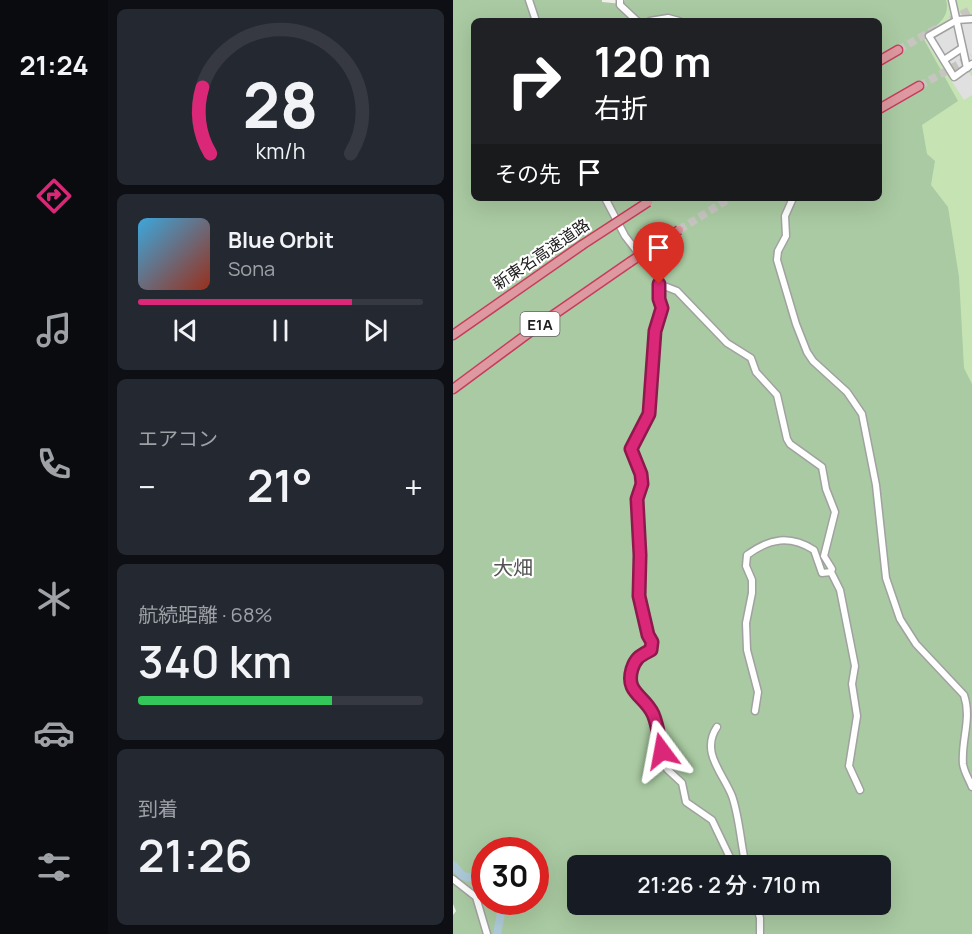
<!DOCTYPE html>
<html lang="ja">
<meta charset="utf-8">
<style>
:root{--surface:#171b24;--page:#242831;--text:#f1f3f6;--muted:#9ea1a6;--line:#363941;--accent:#db2777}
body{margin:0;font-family:Manrope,"Noto Sans JP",sans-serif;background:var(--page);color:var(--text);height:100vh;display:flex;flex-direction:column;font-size:22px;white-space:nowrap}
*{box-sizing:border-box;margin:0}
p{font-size:20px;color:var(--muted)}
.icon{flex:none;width:33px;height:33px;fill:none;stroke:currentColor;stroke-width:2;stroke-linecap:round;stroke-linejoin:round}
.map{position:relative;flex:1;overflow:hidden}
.sheet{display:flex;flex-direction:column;gap:9px;padding:9px;background:#0d0f14;width:345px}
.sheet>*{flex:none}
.top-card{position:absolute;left:18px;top:18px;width:411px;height:183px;border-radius:9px;box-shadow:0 6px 24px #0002;background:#202124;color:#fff;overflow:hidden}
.speed{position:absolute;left:18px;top:837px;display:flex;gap:12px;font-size:30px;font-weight:700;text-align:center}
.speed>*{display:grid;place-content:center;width:78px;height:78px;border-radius:50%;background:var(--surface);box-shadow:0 6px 24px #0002;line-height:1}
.speed .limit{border:9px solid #d22;background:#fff;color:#111}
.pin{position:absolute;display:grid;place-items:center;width:51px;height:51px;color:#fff;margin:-62px -26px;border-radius:50% 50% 50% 0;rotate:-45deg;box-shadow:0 0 6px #0007}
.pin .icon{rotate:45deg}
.me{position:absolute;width:66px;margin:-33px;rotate:347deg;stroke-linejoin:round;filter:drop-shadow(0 0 4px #0008)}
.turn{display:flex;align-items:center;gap:21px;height:126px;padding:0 24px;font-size:27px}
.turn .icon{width:78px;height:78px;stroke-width:2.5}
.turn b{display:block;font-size:42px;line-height:51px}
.then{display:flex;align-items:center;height:57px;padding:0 24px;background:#0003;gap:12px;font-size:22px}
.big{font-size:45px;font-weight:600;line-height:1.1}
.sheet .card{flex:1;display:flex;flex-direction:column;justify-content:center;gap:9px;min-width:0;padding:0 21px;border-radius:9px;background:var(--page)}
.sheet .dial{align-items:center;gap:0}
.dial svg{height:156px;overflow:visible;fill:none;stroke:var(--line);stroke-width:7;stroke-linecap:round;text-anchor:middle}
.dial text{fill:var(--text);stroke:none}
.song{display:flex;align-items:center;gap:18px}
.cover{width:72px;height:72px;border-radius:9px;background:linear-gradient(135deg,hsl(200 70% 55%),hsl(10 70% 35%))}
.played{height:6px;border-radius:3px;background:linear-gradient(90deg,var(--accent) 75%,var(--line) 75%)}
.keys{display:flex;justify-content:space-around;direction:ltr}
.heat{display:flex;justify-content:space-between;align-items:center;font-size:33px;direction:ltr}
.charge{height:9px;border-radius:4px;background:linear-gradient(90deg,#34c759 68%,var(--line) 0)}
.trip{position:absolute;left:114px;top:855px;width:324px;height:60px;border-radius:9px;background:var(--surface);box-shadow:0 6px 24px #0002;font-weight:600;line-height:60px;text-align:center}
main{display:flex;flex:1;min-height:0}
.tabs{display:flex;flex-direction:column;width:108px;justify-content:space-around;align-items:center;background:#090b0e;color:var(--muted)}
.tabs .icon{width:42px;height:42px}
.tabs .selected{color:var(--accent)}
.tabs b{font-size:27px;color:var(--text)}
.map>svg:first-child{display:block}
.grass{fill:#c6e3b4}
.forest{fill:#a9caa2;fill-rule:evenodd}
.parking{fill:#e0e0e0}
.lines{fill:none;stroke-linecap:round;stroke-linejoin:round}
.river{stroke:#aecad8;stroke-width:8}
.highway-tunnel{stroke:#c6c5c0;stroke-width:8;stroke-dasharray:8 4;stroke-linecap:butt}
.minor-casing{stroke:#a1a1a1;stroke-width:9}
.highway-casing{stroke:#c73c5d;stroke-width:11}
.minor{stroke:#fff;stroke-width:6}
.highway{stroke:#dd999f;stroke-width:8}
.highway-bridge-casing{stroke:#c73c5d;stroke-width:11;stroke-linecap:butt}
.highway-bridge{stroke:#dd999f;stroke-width:8}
.route-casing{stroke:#8e194d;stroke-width:15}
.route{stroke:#db2777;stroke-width:10}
.labels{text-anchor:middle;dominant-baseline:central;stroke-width:4.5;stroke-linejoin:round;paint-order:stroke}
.shield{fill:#fff;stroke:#636363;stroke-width:1.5}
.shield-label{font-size:15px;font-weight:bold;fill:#202020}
.street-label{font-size:16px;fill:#202020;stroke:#fff}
.quarter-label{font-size:20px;fill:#535353;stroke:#fff}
</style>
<main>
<nav class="tabs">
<b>21:24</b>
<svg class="icon selected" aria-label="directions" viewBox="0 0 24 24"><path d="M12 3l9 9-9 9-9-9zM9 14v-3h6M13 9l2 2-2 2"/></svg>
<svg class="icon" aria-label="music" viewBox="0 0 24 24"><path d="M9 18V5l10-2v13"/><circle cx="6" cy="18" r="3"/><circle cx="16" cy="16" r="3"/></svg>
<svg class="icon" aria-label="phone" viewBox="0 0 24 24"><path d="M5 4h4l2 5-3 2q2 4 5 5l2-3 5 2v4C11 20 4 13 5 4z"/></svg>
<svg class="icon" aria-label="climate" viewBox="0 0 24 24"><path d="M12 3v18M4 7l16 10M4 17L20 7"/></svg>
<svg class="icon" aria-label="car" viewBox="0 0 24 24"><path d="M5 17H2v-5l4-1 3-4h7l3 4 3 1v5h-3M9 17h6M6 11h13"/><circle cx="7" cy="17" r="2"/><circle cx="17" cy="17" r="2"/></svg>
<svg class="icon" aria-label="filters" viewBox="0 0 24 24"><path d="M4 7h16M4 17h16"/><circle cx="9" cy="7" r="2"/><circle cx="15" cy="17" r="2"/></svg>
</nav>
<section class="sheet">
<div class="card dial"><svg viewBox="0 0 100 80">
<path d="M14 69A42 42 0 1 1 86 69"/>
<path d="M14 69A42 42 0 0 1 10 35" stroke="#db2777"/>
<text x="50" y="56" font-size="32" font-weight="700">28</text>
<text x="50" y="72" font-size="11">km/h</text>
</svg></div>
<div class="card">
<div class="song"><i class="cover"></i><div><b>Blue Orbit</b><p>Sona</p></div></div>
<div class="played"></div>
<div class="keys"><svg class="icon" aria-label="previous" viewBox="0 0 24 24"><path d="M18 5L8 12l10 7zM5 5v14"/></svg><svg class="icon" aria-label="pause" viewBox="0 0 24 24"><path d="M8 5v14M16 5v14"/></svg><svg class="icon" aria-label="next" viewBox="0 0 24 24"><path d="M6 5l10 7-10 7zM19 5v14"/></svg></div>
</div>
<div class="card"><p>エアコン</p>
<div class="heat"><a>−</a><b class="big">21°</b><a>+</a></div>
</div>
<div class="card"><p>航続距離 · 68%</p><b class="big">340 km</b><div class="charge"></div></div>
<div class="card"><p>到着</p><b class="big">21:26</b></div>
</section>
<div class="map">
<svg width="519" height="934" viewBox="0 0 519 934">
<rect width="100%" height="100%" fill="#f0eee8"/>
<!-- grass -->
<polygon class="grass" points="435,0 519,0 519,438"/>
<!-- forest -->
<path class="forest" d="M0 0H149V2L170 4 172 0H493C498 18 482 27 469 36L505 101 469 125 474 154 482 161 478 185 495 207 506 277 511 368 519 384V934H0V915L3 911 0 904ZM21 21H426V198H21ZM32 850H82V902H32ZM124 866H428V904H124Z"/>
<!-- parking -->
<polygon class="parking" points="505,14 519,15 519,68 515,71 519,77 519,95 511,100 469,35"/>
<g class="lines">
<!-- river -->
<g class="river">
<polyline points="0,865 10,876 32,881"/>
<polyline points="44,934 50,902"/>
</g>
<!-- highway-tunnel -->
<g class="highway-tunnel">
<polyline points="498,20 519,9"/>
<polyline points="445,50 484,28"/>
<polyline points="466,86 519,57"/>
<polyline points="226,230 277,198"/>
</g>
<!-- minor casing -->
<g class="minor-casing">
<g id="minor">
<polyline points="76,0 83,21"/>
<polyline points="167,0 167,5 184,21"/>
<polyline points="499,0 514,68"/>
<polyline points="519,19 504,20 476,36 501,77 519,64"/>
<polyline points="197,21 215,18 226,21"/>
<polyline points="491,60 509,48"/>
<polyline points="152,198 172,236 204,277 209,308 202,331 196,414 178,449 188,474 189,484 184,499 187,555 185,596 194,635 199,642 198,650 185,656 181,661 176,678 178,686 199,714 214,769 229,783 233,802 259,820 281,866"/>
<path d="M340 198 332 216 333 236 325 251 324 260 343 324 354 352 360 361 394 392 409 414 423 485 433 578 447 619 463 644 511 695C519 719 508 740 510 764 511 772 516 779 519 787"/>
<polyline points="206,284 224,291 274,343 298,358 303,372 324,395 334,439 337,444 369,467 373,489 382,512 371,556 379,569 378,572 387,590 402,666 399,684 404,716 396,766 407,790"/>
<path d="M302 711 305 692 294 650 293 623 299 593V580L293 566 294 555C317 538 337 535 361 550L369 573 378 572"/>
<path d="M264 727C247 752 270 773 279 796 285 813 287 834 290 851L291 857 281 865"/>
<polyline points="0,879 23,897 34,934"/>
<polyline points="303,904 307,918 307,934"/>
</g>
</g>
<!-- highway casing -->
<g class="highway-casing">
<g id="highway">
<polyline points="426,61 445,50"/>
<polyline points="426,109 466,86"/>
<polyline points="0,335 129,245"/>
<polyline points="0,389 96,318 177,262"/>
</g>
</g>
<!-- minor -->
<use href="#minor" class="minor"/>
<!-- highway -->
<use href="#highway" class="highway"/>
<!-- highway-bridge casing -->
<g class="highway-bridge-casing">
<g id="highway-bridge">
<polyline points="129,245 195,202"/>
<polyline points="177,262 226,230"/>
</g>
</g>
<!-- highway-bridge -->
<use href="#highway-bridge" class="highway-bridge"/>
</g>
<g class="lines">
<!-- route casing -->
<g class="route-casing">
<path id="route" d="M206 284V299L209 308 202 331 196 414 178 449 188 474 189 484 184 499 187 555 186 596 195 635 199 642 198 650C187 656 183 657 179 669 172 693 191 695 200 714 205 725 206 739 209 751"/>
</g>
<!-- route -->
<use href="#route" class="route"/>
</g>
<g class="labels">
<!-- shield labels -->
<rect class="shield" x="67.5" y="312" width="39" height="24" rx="4.5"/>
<g class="shield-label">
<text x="87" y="324">E1A</text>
</g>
<!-- street labels -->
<g class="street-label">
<text transform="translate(88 254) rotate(-34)">新東名高速道路</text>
</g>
<!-- quarter labels -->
<g class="quarter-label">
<text x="60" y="567">大畑</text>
</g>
</g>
</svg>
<div class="speed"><div class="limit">30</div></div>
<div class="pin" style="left:206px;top:284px;background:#d93025"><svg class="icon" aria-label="arrive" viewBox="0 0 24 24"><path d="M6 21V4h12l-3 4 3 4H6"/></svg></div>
<svg class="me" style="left:209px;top:751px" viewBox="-20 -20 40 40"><path d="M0-17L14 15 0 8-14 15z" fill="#db2777" stroke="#fff" stroke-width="4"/></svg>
<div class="trip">21:26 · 2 分 · 710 m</div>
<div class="top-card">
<div class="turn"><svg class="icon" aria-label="right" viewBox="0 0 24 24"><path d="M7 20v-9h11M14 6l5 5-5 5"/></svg><div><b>120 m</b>右折</div></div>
<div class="then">その先<svg class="icon" aria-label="arrive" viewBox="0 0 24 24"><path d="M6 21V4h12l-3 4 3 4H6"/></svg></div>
</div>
</div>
</main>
